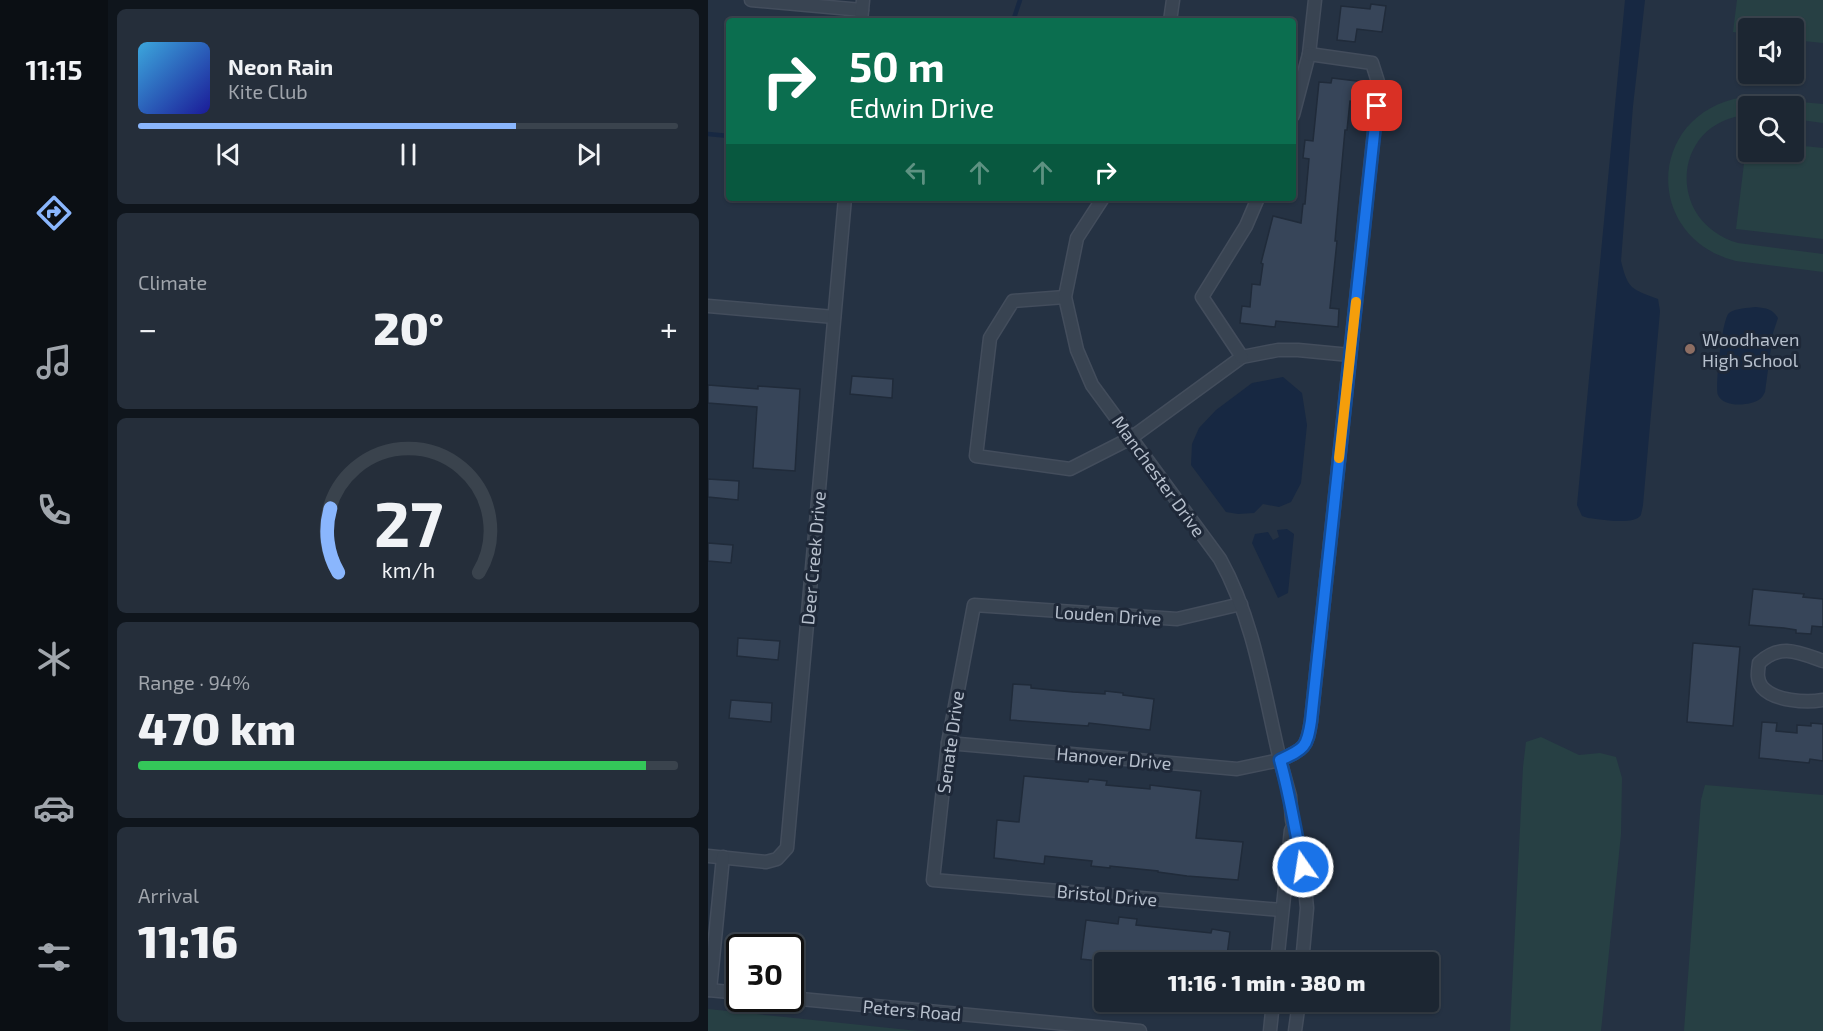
<!DOCTYPE html>
<meta charset="utf-8">
<style>
:root{--surface:#1c2632;--page:#252e3a;--text:#f1f3f6;--muted:#a0a5ac;--line:#3a434d;--accent:#8ab6fd}
body{margin:0;font-family:"Exo 2",sans-serif;background:var(--page);color:var(--text);height:100vh;display:flex;flex-direction:column;font-size:22px;white-space:nowrap}
*{box-sizing:border-box;margin:0}
p{font-size:20px;color:var(--muted)}
.icon{flex:none;width:33px;height:33px;fill:none;stroke:currentColor;stroke-width:2;stroke-linecap:round;stroke-linejoin:round}
.map{position:relative;flex:1;overflow:hidden}
.details{display:flex;flex-direction:column;gap:9px;padding:9px;background:#0f151c;width:600px}
.details>*{flex:none}
.guide{position:absolute;left:18px;top:18px;width:570px;height:183px;border-radius:6px;box-shadow:0 2px 4px #0004,0 0 0 2px var(--line);background:#0b6e4f;color:#fff;overflow:hidden}
.controls{position:absolute;left:1030px;top:18px;display:grid;gap:12px}
.controls a{display:grid;place-items:center;width:66px;height:66px;border-radius:6px;background:var(--surface);box-shadow:0 2px 4px #0004,0 0 0 2px var(--line);font-size:30px}
.speed{position:absolute;left:18px;top:934px;display:flex;gap:12px;font-size:30px;font-weight:700;text-align:center}
.speed>*{display:grid;place-content:center;width:78px;height:78px;border-radius:50%;background:var(--surface);box-shadow:0 2px 4px #0004,0 0 0 2px var(--line);line-height:1}
.speed .limit{border:3px solid #111;border-radius:9px;background:#fff;color:#111}
.pin{position:absolute;display:grid;place-items:center;width:51px;height:51px;color:#fff;margin:-26px;border-radius:12px;box-shadow:0 3px 9px #0006}
.me{position:absolute;width:66px;margin:-33px;rotate:347deg;stroke-linejoin:round;filter:drop-shadow(0 0 4px #0008)}
.turn{display:flex;align-items:center;gap:21px;height:126px;padding:0 24px;font-size:27px}
.turn .icon{width:78px;height:78px;stroke-width:2.5}
.turn b{display:block;font-size:42px;line-height:51px}
.lanes{display:flex;align-items:center;height:57px;padding:0 24px;background:#0003;justify-content:center;gap:30px;direction:ltr}
.lanes .off{opacity:.35}
.big{font-size:45px;font-weight:800;line-height:1.1}
.details .card{flex:1;display:flex;flex-direction:column;justify-content:center;gap:9px;min-width:0;padding:0 21px;border-radius:9px;background:var(--page)}
.details .dial{align-items:center;gap:0}
.dial svg{height:156px;overflow:visible;fill:none;stroke:var(--line);stroke-width:7;stroke-linecap:round;text-anchor:middle}
.dial text{fill:var(--text);stroke:none}
.song{display:flex;align-items:center;gap:18px}
.cover{width:72px;height:72px;border-radius:9px;background:linear-gradient(135deg,hsl(200 70% 55%),hsl(240 70% 35%))}
.played{height:6px;border-radius:3px;background:linear-gradient(90deg,var(--accent) 70%,var(--line) 70%)}
.keys{display:flex;justify-content:space-around;direction:ltr}
.heat{display:flex;justify-content:space-between;align-items:center;font-size:33px;direction:ltr}
.charge{height:9px;border-radius:4px;background:linear-gradient(90deg,#34c759 94%,var(--line) 0)}
.trip{position:absolute;left:386px;top:952px;width:345px;height:60px;border-radius:6px;background:var(--surface);box-shadow:0 2px 4px #0004,0 0 0 2px var(--line);font-weight:800;line-height:60px;text-align:center}
main{display:flex;flex:1;min-height:0}
.tab-bar{display:flex;flex-direction:column;width:108px;justify-content:space-around;align-items:center;background:#0b0f14;color:var(--muted)}
.tab-bar .icon{width:42px;height:42px}
.tab-bar .current{color:var(--accent)}
.tab-bar b{font-size:27px;color:var(--text)}
.map>svg:first-child{display:block}
.green{fill:#274044}
.water{fill:#172842}
.lines{fill:none;stroke-linecap:round;stroke-linejoin:round}
.stream{stroke:#172842;stroke-width:4.5}
.building{fill:#374559;stroke:#202b3a;stroke-width:1.5}
.street-casing{stroke:#434d5c;stroke-width:15}
.street{stroke:#394452;stroke-width:12}
.route-casing{stroke:#114b97;stroke-width:15}
.route{stroke:#1a73e8;stroke-width:10}
.slow{stroke:#f59e0b;stroke-width:10}
.education-dot{fill:#8d6e63;stroke:#1e2838;stroke-width:2}
.labels{text-anchor:middle;dominant-baseline:central;stroke-width:6;stroke-linejoin:round;paint-order:stroke}
.poi-label{font-size:18px;fill:#b6bfcc;stroke:#1e2838;text-anchor:start}
.street-label{font-size:18px;fill:#b6bfcc;stroke:#1e2838}
</style>
<main>
<nav class="tab-bar">
<b>11:15</b>
<svg class="icon current" aria-label="directions" viewBox="0 0 24 24"><path d="M12 3l9 9-9 9-9-9zM9 14v-3h6M13 9l2 2-2 2"/></svg>
<svg class="icon" aria-label="music" viewBox="0 0 24 24"><path d="M9 18V5l10-2v13"/><circle cx="6" cy="18" r="3"/><circle cx="16" cy="16" r="3"/></svg>
<svg class="icon" aria-label="phone" viewBox="0 0 24 24"><path d="M5 4h4l2 5-3 2q2 4 5 5l2-3 5 2v4C11 20 4 13 5 4z"/></svg>
<svg class="icon" aria-label="climate" viewBox="0 0 24 24"><path d="M12 3v18M4 7l16 10M4 17L20 7"/></svg>
<svg class="icon" aria-label="car" viewBox="0 0 24 24"><path d="M5 17H2v-5l4-1 3-4h7l3 4 3 1v5h-3M9 17h6M6 11h13"/><circle cx="7" cy="17" r="2"/><circle cx="17" cy="17" r="2"/></svg>
<svg class="icon" aria-label="filters" viewBox="0 0 24 24"><path d="M4 7h16M4 17h16"/><circle cx="9" cy="7" r="2"/><circle cx="15" cy="17" r="2"/></svg>
</nav>
<section class="details">
<div class="card">
<div class="song"><i class="cover"></i><div><b>Neon Rain</b><p>Kite Club</p></div></div>
<div class="played"></div>
<div class="keys"><svg class="icon" aria-label="previous" viewBox="0 0 24 24"><path d="M18 5L8 12l10 7zM5 5v14"/></svg><svg class="icon" aria-label="pause" viewBox="0 0 24 24"><path d="M8 5v14M16 5v14"/></svg><svg class="icon" aria-label="next" viewBox="0 0 24 24"><path d="M6 5l10 7-10 7zM19 5v14"/></svg></div>
</div>
<div class="card"><p>Climate</p>
<div class="heat"><a>−</a><b class="big">20°</b><a>+</a></div>
</div>
<div class="card dial"><svg viewBox="0 0 100 80">
<path d="M14 69A42 42 0 1 1 86 69"/>
<path d="M14 69A42 42 0 0 1 10 36" stroke="#8ab6fd"/>
<text x="50" y="56" font-size="32" font-weight="700">27</text>
<text x="50" y="72" font-size="11">km/h</text>
</svg></div>
<div class="card"><p>Range · 94%</p><b class="big">470 km</b><div class="charge"></div></div>
<div class="card"><p>Arrival</p><b class="big">11:16</b></div>
</section>
<div class="map">
<svg width="1115" height="1031" viewBox="0 0 1115 1031">
<rect width="100%" height="100%" fill="#253243"/>
<!-- green -->
<g class="green">
<polygon points="1029,0 1115,0 1115,43 1086,40 1086,28 1041,28 1041,34 1025,32"/>
<path d="M1035 97 1115 104V123L1086 119V106H1041V115C965 119 955 221 1030 243L1115 254V272L1028 261C934 237 939 113 1035 97Z"/>
<polygon points="1039,139 1041,139 1041,152 1086,152 1086,145 1115,148 1115,239 1028,229"/>
<polygon points="833,737 871,755 892,753 908,757 914,778 913,834 893,1031 802,1031 815,767 818,742"/>
<polygon points="997,785 1115,795 1115,1031 976,1031 993,800"/>
<polygon points="0,1009 210,1031 0,1031"/>
</g>
<!-- water -->
<g class="water">
<path d="M917 0H937L925 106 913 261C920 290 924 289 950 299L952 311 935 505C935 506 933 514 933 515 926 526 891 519 880 518L874 516 869 505Z"/>
<path d="M1048 307C1058 308 1065 309 1070 318L1065 333 1057 392C1056 394 1054 398 1052 399 1043 406 1015 408 1010 395 1007 385 1014 319 1021 313 1028 308 1040 308 1048 307Z"/>
<polygon points="575,377 594,393 599,425 593,483 583,502 571,507 555,504 546,513 530,514 518,512 483,465 484,444 491,428 508,410 544,383"/>
<polygon points="579,529 586,534 580,593 570,598 544,543 547,534 560,532 565,540 571,537 569,530"/>
</g>
<g class="lines">
<!-- stream -->
<g class="stream">
<polyline points="305,21 312,0"/>
<polyline points="0,134 21,136"/>
</g>
</g>
<!-- building -->
<g class="building">
<polygon points="663,4 678,6 674,32 649,29 647,42 629,40 633,6 662,9"/>
<polygon points="624,78 657,82 654,103 642,101 639,130 637,130 630,207 627,241 629,241 622,308 631,309 630,327 568,321 567,327 532,323 534,306 542,307 544,284 552,285 555,264 553,263 565,216 593,223 595,204 597,204 601,159 595,158 597,140 605,141 611,82 623,83"/>
<polygon points="144,376 185,379 184,398 142,394"/>
<polygon points="0,385 50,389 50,386 92,389 87,471 45,468 49,407 0,403"/>
<polygon points="0,479 31,481 30,500 0,497"/>
<polygon points="0,543 25,545 23,563 0,561"/>
<polygon points="1045,589 1096,594 1095,597 1115,599 1115,627 1104,626 1103,634 1088,633 1088,630 1076,628 1041,625"/>
<polygon points="30,638 72,641 70,660 29,656"/>
<polygon points="985,643 1032,647 1025,726 979,722"/>
<polygon points="305,684 323,685 323,688 365,692 397,694 397,691 415,693 415,695 446,699 442,730 381,723 380,726 302,720"/>
<polygon points="23,700 64,703 63,722 21,718"/>
<polygon points="1054,722 1069,723 1068,731 1089,733 1089,725 1103,726 1103,723 1115,724 1115,761 1102,759 1101,763 1051,758"/>
<polygon points="316,776 380,782 381,779 399,781 398,785 442,789 442,785 493,791 488,838 535,842 530,880 479,876 450,872 450,871 402,866 402,868 383,866 384,861 337,856 336,864 286,858 289,820 311,822"/>
<polygon points="411,917 429,919 428,925 503,933 504,929 522,932 518,963 437,963 437,960 392,954 391,961 373,959 378,920 410,924"/>
</g>
<g class="lines">
<!-- street casing -->
<g class="street-casing">
<g id="street">
<polyline points="43,0 154,10"/>
<polyline points="153,21 155,0"/>
<polyline points="462,21 465,0"/>
<polyline points="585,115 601,54 607,0"/>
<polyline points="357,297 305,301 282,338 268,456 362,469 423,438 534,357 570,350 590,350 642,355"/>
<polyline points="0,306 126,317"/>
<polyline points="534,357 494,297 538,226 550,198"/>
<polyline points="533,604 469,619 266,605 240,743 225,880 573,910"/>
<path d="M1115 661C1090 652 1072 643 1051 663 1050 671 1048 679 1054 687 1066 701 1098 703 1115 700"/>
<path d="M240 743 529 769 572 760C556 692 546 620 512 559L384 385 369 350 357 297 369 238 395 198"/>
<polyline points="0,856 58,862 69,859 79,848 137,198"/>
<polyline points="569,963 583,830"/>
<path d="M594 963 599 908 595 867 584 820 582 796 572 760C596 749 599 748 603 721L671 85 664 63 601 54"/>
<polyline points="0,990 32,993"/>
<polyline points="2,990 15,857"/>
<polyline points="82,998 432,1031"/>
<polyline points="562,1031 565,1002"/>
<polyline points="587,1031 591,1002"/>
</g>
</g>
<!-- street -->
<use href="#street" class="street"/>
</g>
<g class="lines">
<!-- route casing -->
<g class="route-casing">
<path id="route" d="M595 867C587 831 582 795 572 760 596 749 599 748 603 721L669 106"/>
</g>
<!-- route -->
<use href="#route" class="route"/>
<!-- slow -->
<polyline class="slow" points="631,458 648,302"/>
</g>
<!-- markers -->
<circle class="education-dot" cx="982" cy="349" r="6"/>
<g class="labels">
<!-- poi labels -->
<g class="poi-label">
<text x="994" y="339">Woodhaven<tspan x="994" dy="21">High School</tspan></text>
</g>
<!-- street labels -->
<g class="street-label">
<text transform="translate(451 476) rotate(54)">Manchester Drive</text>
<text transform="translate(105 558) rotate(-85)">Deer Creek Drive</text>
<text transform="translate(400 615) rotate(4)">Louden Drive</text>
<text transform="translate(242 742) rotate(-82)">Senate Drive</text>
<text transform="translate(406 758) rotate(5)">Hanover Drive</text>
<text transform="translate(399 895) rotate(5)">Bristol Drive</text>
<text transform="translate(204 1010) rotate(5)">Peters Road</text>
</g>
</g>
</svg>
<div class="controls">
<a><svg class="icon" aria-label="sound" viewBox="0 0 24 24"><path d="M4 9h4l5-4v14l-5-4H4zM17 9q2 3 0 6"/></svg></a>
<a><svg class="icon" aria-label="search" viewBox="0 0 24 24"><circle cx="10" cy="10" r="6"/><path d="M15 15l6 6"/></svg></a>
</div>
<div class="speed"><div class="limit">30</div></div>
<div class="pin" style="left:669px;top:106px;background:#d93025"><svg class="icon" aria-label="arrive" viewBox="0 0 24 24"><path d="M6 21V4h12l-3 4 3 4H6"/></svg></div>
<svg class="me" style="left:595px;top:867px" viewBox="-20 -20 40 40"><circle r="17" fill="#1a73e8" stroke="#fff" stroke-width="3"/><path d="M0-11L8 9 0 5-8 9z" fill="#fff"/></svg>
<div class="trip">11:16 · 1 min · 380 m</div>
<div class="guide">
<div class="turn"><svg class="icon" aria-label="right" viewBox="0 0 24 24"><path d="M7 20v-9h11M14 6l5 5-5 5"/></svg><div><b>50 m</b>Edwin Drive</div></div>
<div class="lanes"><svg class="icon off" aria-label="left" viewBox="0 0 24 24"><path d="M17 20v-9H6M10 6l-5 5 5 5"/></svg><svg class="icon off" aria-label="ahead" viewBox="0 0 24 24"><path d="M12 20V5M6 11l6-6 6 6"/></svg><svg class="icon off" aria-label="ahead" viewBox="0 0 24 24"><path d="M12 20V5M6 11l6-6 6 6"/></svg><svg class="icon" aria-label="right" viewBox="0 0 24 24"><path d="M7 20v-9h11M14 6l5 5-5 5"/></svg></div>
</div>
</div>
</main>
